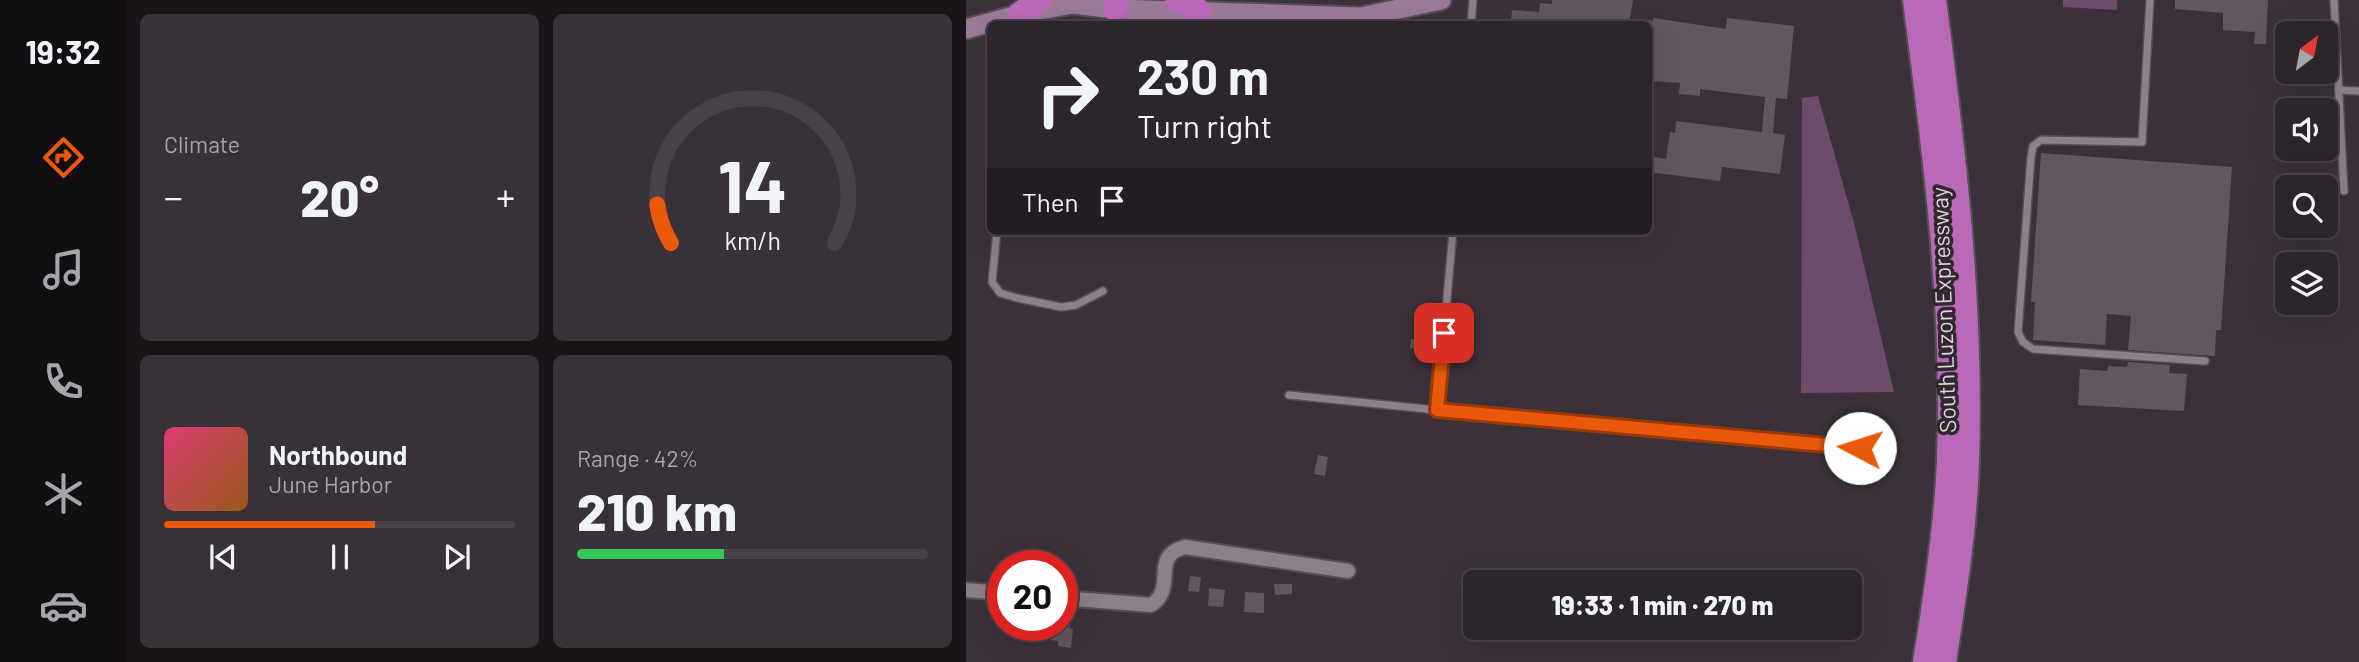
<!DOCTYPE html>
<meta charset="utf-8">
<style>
:root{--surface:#2c252c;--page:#383138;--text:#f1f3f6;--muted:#a6a5a9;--line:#484248;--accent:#ea580c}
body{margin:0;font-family:Barlow,sans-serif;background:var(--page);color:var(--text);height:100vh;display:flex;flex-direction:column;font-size:26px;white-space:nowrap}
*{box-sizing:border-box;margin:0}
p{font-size:23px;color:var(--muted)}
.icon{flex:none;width:38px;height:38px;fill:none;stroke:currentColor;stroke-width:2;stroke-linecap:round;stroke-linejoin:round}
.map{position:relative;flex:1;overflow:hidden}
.drawer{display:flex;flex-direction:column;gap:14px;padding:14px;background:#181418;width:840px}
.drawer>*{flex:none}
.guide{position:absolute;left:21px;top:21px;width:665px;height:214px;border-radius:10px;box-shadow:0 7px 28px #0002,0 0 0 2px var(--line);background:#2c252c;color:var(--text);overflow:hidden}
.needle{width:46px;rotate:32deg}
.controls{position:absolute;left:1309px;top:21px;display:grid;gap:14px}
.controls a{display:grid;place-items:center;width:63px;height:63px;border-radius:10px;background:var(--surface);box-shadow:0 7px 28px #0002,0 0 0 2px var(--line);font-size:35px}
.speed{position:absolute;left:21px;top:550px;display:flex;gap:14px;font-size:35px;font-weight:700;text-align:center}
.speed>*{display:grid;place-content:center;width:91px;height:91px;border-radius:50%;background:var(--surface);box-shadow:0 7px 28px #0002,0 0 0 2px var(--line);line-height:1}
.speed .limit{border:10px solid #d22;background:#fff;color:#111}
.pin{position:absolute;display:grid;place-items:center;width:60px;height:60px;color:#fff;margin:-30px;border-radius:14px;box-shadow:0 4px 10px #0006}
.me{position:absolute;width:77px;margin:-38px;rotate:275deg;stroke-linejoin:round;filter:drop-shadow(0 0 5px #0008)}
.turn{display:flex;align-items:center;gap:24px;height:147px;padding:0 35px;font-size:32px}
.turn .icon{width:91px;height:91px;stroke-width:2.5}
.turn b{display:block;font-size:49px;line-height:60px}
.then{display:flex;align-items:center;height:66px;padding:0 35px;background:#0003;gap:14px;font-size:26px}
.big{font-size:52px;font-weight:800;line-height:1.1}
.drawer .tile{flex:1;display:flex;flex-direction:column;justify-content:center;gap:10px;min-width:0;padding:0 24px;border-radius:10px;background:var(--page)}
.drawer .dial{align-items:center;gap:0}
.dial svg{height:182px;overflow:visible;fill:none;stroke:var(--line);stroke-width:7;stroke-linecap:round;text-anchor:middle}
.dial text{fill:var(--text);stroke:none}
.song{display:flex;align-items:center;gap:21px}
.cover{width:84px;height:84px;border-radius:10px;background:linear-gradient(135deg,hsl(340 70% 55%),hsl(30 70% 35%))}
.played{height:7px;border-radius:4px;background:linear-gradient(90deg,var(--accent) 60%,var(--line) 60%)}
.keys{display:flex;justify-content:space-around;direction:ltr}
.heat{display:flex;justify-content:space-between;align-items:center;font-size:38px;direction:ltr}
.charge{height:10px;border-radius:5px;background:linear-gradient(90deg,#34c759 42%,var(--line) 0)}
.drawer .tiles{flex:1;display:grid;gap:14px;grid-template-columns:repeat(2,1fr)}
.trip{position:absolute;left:497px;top:570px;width:399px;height:70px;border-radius:10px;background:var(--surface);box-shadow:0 7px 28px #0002,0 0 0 2px var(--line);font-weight:800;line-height:70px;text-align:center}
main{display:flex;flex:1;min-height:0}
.dock{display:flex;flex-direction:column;width:126px;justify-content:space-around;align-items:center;background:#120f12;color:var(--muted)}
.dock .icon{width:49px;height:49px}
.dock .on{color:var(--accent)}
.dock b{font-size:32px;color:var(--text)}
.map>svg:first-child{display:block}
.green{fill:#6d4b6c}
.building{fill:#625761}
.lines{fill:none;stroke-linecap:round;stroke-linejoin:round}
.service-casing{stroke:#564e55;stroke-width:10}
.minor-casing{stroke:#564e55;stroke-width:18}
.secondary-casing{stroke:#564e55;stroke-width:23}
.motorway-casing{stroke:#564e55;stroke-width:28}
.service{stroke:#8c818b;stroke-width:7}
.minor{stroke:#8c818b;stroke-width:14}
.secondary{stroke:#9a7a98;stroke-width:19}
.motorway{stroke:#ba69b8;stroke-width:24}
.route-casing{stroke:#983908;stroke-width:18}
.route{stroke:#ea580c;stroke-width:12}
.labels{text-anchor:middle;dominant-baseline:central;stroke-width:7;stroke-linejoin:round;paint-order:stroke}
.street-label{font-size:23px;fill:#dbd5da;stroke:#302730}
</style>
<main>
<nav class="dock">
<b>19:32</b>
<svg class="icon on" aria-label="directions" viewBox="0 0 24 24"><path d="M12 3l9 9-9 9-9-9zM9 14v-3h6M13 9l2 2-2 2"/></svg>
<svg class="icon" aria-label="music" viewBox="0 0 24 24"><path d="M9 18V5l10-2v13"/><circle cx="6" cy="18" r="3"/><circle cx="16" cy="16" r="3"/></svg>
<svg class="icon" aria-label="phone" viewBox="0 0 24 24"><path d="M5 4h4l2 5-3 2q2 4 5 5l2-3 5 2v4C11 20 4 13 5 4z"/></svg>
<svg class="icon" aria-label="climate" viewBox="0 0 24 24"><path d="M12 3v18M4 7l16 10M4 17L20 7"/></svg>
<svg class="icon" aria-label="car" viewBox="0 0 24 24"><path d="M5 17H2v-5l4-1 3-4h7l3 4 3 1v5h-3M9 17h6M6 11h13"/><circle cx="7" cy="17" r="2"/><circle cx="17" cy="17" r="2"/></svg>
</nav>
<section class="drawer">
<div class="tiles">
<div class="tile"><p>Climate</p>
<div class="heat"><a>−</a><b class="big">20°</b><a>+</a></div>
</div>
<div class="tile dial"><svg viewBox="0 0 100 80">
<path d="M14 69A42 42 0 1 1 86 69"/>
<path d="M14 69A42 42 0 0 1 8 52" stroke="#ea580c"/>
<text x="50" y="56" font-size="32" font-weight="700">14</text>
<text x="50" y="72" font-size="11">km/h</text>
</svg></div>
<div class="tile">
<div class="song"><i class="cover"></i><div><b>Northbound</b><p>June Harbor</p></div></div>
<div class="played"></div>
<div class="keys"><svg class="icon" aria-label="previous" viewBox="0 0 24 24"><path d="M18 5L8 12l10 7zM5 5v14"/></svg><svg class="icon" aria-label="pause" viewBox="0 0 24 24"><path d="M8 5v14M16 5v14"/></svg><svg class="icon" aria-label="next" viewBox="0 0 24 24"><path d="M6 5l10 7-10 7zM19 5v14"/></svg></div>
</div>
<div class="tile"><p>Range · 42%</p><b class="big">210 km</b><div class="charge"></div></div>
</div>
</section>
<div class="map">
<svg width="1393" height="662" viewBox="0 0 1393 662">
<rect width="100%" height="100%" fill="#3b313a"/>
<!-- green -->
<g class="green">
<polygon points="1097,0 1151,0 1151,10 1097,7"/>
<polygon points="852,96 888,223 928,392 835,393 836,98"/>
</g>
<!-- building -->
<g class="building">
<polygon points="586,0 667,0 663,24 545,23 546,10 573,12 574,3 586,4"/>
<polygon points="1209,0 1302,0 1300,44 1288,44 1289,32 1257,30 1257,13 1209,9"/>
<polygon points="687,18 760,29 761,18 828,26 821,99 810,98 807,133 819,135 814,174 756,167 754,181 682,172 682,156 700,159 704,132 709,133 710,121 796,132 799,97 734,89 734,96 713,94 714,83 682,81 682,20 687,21"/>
<polygon points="1075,153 1266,167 1255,330 1250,330 1249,356 1162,350 1165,316 1141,314 1139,345 1067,340 1069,302 1065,302"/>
<polygon points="445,339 465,342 463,351 444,348"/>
<polygon points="1162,362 1204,365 1203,373 1221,374 1218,411 1112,405 1114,369 1141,371 1142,366 1161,367"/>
<polygon points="352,455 362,457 359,476 348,474"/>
<polygon points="224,576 235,577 233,592 222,591"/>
<polygon points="308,584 326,584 326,594 309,595"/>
<polygon points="243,588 259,590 257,607 242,606"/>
<polygon points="279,592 298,593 298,613 278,612"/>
<polygon points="90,625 104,625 103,628 107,629 105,648 92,646 92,641 85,640 87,629 89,629"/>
</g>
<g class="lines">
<!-- service casing -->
<g class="service-casing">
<g id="service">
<polyline points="1184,0 1176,142 1075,140 1067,146 1065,157 1052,332 1057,342 1067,349 1239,361"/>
<polyline points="1368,0 1378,191"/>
<polyline points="505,24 507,0"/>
<polyline points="1373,90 1393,91"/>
<polyline points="31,231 26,282 34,293 51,298 95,307 110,305 137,291"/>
<polyline points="487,231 471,410 921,450"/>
<polyline points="323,395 471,410"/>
</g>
</g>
<!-- minor casing -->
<g class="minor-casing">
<g id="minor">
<polyline points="0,590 37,593"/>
<path d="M96 598 185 605C212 588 183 556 219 547L382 571"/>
</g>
</g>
<!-- secondary casing -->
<g class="secondary-casing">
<polyline id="secondary" points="0,29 62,12 107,4 149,9 395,17 475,0"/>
</g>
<!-- motorway casing -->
<g class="motorway-casing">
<g id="motorway">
<polyline points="211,0 233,11"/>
<path d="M949 0C969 153 989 307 983 461 980 529 970 596 959 662"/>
<path d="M968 0C988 153 1006 306 1001 461 999 529 988 596 978 662"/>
<polyline points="149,9 150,0"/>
<polyline points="54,14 73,0"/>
</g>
</g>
<!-- service -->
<use href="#service" class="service"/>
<!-- minor -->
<use href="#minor" class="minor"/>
<!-- secondary -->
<use href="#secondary" class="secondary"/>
<!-- motorway -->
<use href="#motorway" class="motorway"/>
</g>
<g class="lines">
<!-- route casing -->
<g class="route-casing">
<polyline id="route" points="478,333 471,410 894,448"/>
</g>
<!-- route -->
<use href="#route" class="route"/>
</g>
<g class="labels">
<!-- street labels -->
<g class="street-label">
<text transform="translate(977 310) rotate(-92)">South Luzon Expressway</text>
</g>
</g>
</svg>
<div class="controls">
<a><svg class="needle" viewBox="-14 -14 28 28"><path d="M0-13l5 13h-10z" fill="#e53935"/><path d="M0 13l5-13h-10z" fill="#a6a5a9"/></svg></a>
<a><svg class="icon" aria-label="sound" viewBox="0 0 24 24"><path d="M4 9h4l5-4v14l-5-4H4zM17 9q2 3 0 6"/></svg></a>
<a><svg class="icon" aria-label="search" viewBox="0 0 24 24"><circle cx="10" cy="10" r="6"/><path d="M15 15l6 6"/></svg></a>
<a><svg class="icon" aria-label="layers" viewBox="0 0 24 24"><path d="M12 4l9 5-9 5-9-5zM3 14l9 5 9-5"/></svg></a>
</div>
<div class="speed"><div class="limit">20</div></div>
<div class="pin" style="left:478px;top:333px;background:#d93025"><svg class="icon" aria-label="arrive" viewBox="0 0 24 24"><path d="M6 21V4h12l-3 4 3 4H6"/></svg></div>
<svg class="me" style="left:894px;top:448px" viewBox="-20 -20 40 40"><circle r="19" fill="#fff"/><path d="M0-13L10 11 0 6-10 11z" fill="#ea580c"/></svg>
<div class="trip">19:33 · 1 min · 270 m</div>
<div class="guide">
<div class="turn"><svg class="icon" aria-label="right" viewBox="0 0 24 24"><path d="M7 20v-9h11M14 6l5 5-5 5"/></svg><div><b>230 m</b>Turn right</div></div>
<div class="then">Then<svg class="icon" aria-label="arrive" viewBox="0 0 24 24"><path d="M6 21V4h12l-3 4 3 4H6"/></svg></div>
</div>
</div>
</main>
